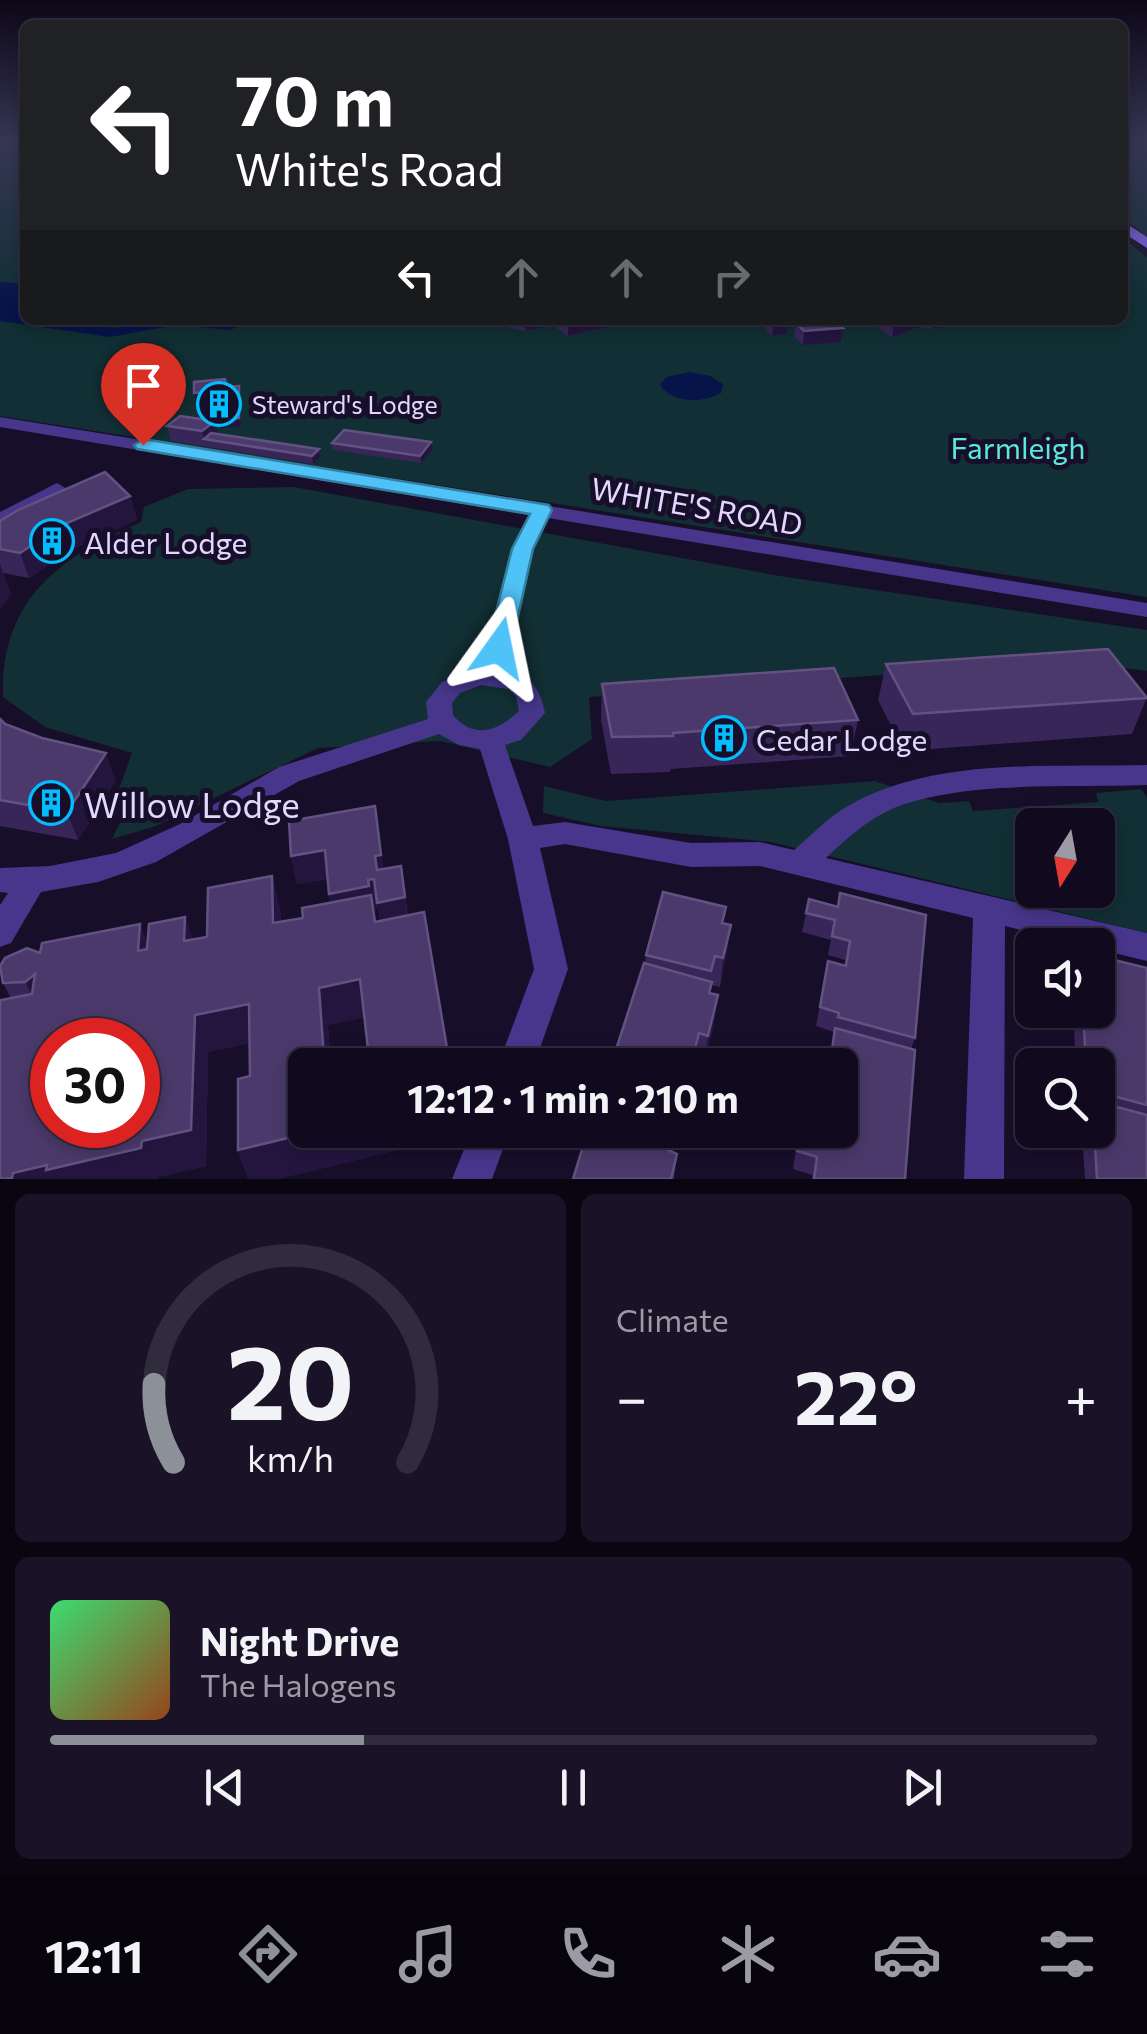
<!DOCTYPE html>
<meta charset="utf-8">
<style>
:root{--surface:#110a1f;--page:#1a1328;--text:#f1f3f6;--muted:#9c9aa4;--line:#302b3d;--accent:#8c9099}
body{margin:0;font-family:Commissioner,sans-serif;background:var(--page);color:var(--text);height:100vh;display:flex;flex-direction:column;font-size:38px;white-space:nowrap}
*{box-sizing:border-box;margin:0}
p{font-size:32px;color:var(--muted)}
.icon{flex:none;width:55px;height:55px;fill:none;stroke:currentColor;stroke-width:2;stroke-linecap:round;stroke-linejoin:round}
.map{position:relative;height:1179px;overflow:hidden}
.details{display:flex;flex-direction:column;gap:15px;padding:15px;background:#090611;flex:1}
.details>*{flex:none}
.hud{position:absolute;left:20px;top:20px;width:1108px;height:305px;border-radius:15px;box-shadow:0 5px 15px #0003,0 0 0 2px var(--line);background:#202124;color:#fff;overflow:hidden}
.needle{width:65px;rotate:191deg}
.buttons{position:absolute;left:1015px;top:808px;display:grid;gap:20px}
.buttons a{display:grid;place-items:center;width:100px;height:100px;border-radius:15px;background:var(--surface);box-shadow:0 5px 15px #0003,0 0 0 2px var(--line);font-size:50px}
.speed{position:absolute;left:30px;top:1018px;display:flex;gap:20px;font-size:50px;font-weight:700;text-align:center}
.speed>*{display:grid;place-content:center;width:130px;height:130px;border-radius:50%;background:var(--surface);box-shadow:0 5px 15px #0003,0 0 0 2px var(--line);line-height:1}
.speed .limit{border:15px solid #d22;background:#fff;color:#111}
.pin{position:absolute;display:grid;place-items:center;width:85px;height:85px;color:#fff;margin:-102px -42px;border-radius:50% 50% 50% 0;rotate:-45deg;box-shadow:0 0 10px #0007}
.pin .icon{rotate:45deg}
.me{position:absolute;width:110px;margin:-55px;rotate:12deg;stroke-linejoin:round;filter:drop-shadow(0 0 8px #0008)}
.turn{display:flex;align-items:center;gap:35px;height:210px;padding:0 50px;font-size:45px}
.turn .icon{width:130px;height:130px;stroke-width:2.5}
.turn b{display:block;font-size:70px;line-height:85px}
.lanes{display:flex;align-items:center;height:95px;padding:0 50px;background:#0003;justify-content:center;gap:50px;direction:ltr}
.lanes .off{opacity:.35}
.big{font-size:75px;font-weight:700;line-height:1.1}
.details .card{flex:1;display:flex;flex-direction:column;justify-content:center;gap:15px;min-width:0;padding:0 35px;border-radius:15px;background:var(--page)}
.details .dial{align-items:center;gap:0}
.dial svg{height:260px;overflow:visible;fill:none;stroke:var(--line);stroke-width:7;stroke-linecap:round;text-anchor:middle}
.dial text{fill:var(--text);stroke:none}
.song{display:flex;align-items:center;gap:30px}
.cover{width:120px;height:120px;border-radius:15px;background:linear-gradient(135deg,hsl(140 70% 55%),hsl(20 70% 35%))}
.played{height:10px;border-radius:5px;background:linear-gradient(90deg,var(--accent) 30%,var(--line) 30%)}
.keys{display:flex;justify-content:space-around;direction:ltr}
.heat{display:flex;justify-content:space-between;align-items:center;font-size:55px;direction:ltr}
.details .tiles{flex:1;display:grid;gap:15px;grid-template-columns:1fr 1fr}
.card:last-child{grid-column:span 2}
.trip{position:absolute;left:288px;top:1048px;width:570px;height:100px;border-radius:15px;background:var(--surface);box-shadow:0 5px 15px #0003,0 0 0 2px var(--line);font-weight:700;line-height:100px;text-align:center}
.tab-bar{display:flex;height:160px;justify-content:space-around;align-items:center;background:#07040c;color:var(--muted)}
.tab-bar .icon{width:70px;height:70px}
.tab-bar .current{color:var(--accent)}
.tab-bar b{font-size:45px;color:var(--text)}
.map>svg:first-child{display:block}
.green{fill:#112f34;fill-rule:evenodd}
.water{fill:#06144a}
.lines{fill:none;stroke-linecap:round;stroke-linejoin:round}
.street{fill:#47368c;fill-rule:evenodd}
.secondary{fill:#886eff;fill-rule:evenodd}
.wall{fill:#382659;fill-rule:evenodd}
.shaded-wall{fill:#23153e}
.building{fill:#4a396a;stroke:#625282;stroke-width:2.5;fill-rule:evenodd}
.route{fill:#4fc3f7;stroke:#337fa1;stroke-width:2.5}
.labels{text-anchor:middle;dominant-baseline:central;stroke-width:10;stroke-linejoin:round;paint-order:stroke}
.far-poi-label{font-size:25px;fill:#e2d7ff;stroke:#170e29;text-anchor:start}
.park-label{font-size:30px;fill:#59e9dc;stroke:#170e29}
.street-label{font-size:30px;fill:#e2d7ff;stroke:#170e29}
.poi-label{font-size:30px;fill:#e2d7ff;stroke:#170e29;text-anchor:start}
.near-poi-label{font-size:35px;fill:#e2d7ff;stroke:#170e29;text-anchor:start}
</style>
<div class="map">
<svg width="1147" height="1179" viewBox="0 0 1147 1179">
<rect width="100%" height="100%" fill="#170e29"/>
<!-- green -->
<g class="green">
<polygon points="0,141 25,141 25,320 1122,320 1123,238 1147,257 1147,597 0,416"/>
<polygon points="1123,141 1147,141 1147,237 1123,217"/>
<path d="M294 487 780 576 1147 630V671L1069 661 589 697 592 739 550 767 440 741 318 748 156 826 112 839 132 799 116 797 132 753 45 727 3 697C0 598 63 555 141 522L144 507 188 489Z"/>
<path d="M875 781 939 803 969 801 973 811 1098 802 1096 793 1141 789 1147 797V933L771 842 601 826 543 813 544 786 606 801ZM1032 825H1098V890H1032Z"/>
</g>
<!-- water -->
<g class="water">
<polygon points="0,282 25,284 25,320 86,320 90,325 117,328 145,320 247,320 231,330 176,325 110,337 0,321"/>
<path d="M690 372 710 376 723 384 721 393C703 403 673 404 660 385L666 377Z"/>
</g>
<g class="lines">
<!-- street -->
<g class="street">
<path d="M0 417 1147 603V617L548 518 533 549 506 673C533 676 540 689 545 713L521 740 505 745 533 826 565 822 691 843 760 842 794 850C812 835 828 817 848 806 935 756 1051 768 1147 765V785C1073 788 963 780 894 808 867 820 847 838 826 858L1147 933V961L1098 949V945H1082L1005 926 1004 1179H964L973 918 760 866 691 867 565 844 540 848 568 969 534 1065H498L534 969 508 839 480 749 459 745 439 734 299 781 156 862 98 882 41 892 11 943 0 947V905L8 893 0 892V868L50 866 116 853 180 824 279 767 428 719 426 702 442 682 482 669 511 549 529 515 0 427ZM481 685 508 689 516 696 519 711C498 731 474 740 453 715L452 703 460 693Z"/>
<polygon points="57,483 67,489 64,493 0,526 0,512"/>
<polygon points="472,1130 510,1130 492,1179 452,1179"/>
</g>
<!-- secondary -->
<polygon class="secondary" points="1122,221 1147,237 1147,248 1122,232"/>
</g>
<!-- wall -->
<g class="wall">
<polygon points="241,320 294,320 288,327 242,324"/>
<polygon points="506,320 638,320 568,336 552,325 526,331 506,327"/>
<polygon points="719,320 789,320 787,334 772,336 756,320 723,324"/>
<polygon points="867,320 971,320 933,329 919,327 892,337"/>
<polygon points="796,323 843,328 841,342 803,345 794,336"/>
<polygon points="167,426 319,449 320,457 313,464 171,441"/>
<polygon points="332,443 432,450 421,463 333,450"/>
<polygon points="130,496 137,520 75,548 29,578 3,573 11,594 0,610 0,521"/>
<polygon points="886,664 1147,697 1132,734 904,751 878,700"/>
<polygon points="602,684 858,720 850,756 671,769 670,772 611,774 601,720"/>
<polygon points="0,719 5,724 116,780 78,840 0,826"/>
<path d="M291 856 384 869 401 866 408 915 450 1065H305L438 1140 278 1179H248L238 1150 250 1076V1043L208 1052 206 1166 158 1177V1179H0L11 998 3 983 148 943 185 917 193 940 207 937 272 876 281 914V922L303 918 330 902 327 879 297 884ZM378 908 380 921 376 922 374 909ZM365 1017 368 1049 330 1057 328 1025ZM52 1040H138V1125H52Z"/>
<polygon points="809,899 837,907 915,1038 911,1049 905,1179 812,1179 812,1175 793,1169 799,1130 840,1130 840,1065 828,1065 834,1032 816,1026 828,961 844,966 845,960 828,955 831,940 802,932"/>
<polygon points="723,923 727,953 720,987 711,985 710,993 714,1024 704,1064 696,1062 611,1065 645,963 646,955"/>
<polygon points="1147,968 1147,1179 1085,1179 1082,1130 1098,1130 1098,1065 1076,1065 1073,1010 1098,1010"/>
<polygon points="588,1130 686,1130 685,1136 677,1134 673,1152 677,1154 674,1179 573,1179"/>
</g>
<!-- shaded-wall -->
<g class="shaded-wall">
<polygon points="525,320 552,320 552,325 526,331"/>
<polygon points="568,320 638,320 568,336"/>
<polygon points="724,320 756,320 723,324"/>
<polygon points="789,320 787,334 772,336 774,322"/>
<polygon points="903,320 920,320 919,327 892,337 894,323"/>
<polygon points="935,320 971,320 933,329"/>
<polygon points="843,328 841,342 803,345 804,331"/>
<polygon points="225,379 228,393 239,386 241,401 241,426 221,428 219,420 239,415 214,418 211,407 197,408 194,393 226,387"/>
<polygon points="215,421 218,436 204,439 206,447 202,431"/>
<polygon points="431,442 432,450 421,463 420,456"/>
<polygon points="319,449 320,457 313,464 312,456"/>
<polygon points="130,496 137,520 75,548 29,578 20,553 67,523"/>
<polygon points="0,564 11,594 0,610"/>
<polygon points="106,753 116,780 78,840 67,812"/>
<polygon points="375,806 386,883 379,884 375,856"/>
<polygon points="325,850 330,878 297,884 291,856"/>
<polygon points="272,876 281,914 283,960 273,923"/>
<polygon points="374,879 405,897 409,925 382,931 378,908 334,923 329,894"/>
<polygon points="185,917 198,954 184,941"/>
<polygon points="140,924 154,961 138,951"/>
<polygon points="731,925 727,953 720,987 723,958"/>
<polygon points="35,974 44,1019 25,982"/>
<polygon points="360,979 368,1017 328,1025 331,1065 324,1058 319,988"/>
<polygon points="718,995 714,1024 704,1064 708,1036"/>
<polygon points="249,1004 260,1041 208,1052 206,1166 158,1177 158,1179 7,1179 195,1015"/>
<polygon points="120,1032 123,1040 81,1040"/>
<polygon points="699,1033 696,1062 691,1065"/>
<polygon points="449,1060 450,1065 429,1065"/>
<polygon points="321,1130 436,1130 438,1140 278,1179 248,1179 238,1150"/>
</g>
<!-- building -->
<g class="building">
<polygon points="827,320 835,320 843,328 804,331 796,323"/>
<polygon points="225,379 226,387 239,386 239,400 210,403 211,392 194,393 194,382"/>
<polygon points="239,408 239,418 219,420 219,410"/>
<polygon points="180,416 215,421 202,431 167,426"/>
<polygon points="344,430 431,442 420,456 332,443"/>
<polygon points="211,433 319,449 312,456 204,439"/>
<polygon points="105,472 130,496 67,523 20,553 0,549 0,521 18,510"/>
<polygon points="1108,649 1147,698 913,714 886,664"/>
<polygon points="834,668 858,720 673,733 673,736 612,737 602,684"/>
<polygon points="0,719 5,724 42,738 106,753 67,812 0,800"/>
<polygon points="375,806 381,855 375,856 377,870 401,866 405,897 377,903 374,879 368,880 369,886 329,894 325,850 291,856 289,821"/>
<path d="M272 876 273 923 303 918 302 908 371 895 375 922 424 912 449 1060 429 1065H305V1130H321L238 1150V1079L250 1076 249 1004 195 1015 191 1130 142 1141 141 1148 46 1170 47 1165 13 1173 12 1178 0 1179V1003L1 1000 32 994 35 974 25 982 3 983 0 966 5 958 27 948 40 953 42 943 140 924 138 951 147 949 149 924 185 917 184 941 207 937 208 888ZM360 979 368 1049 324 1058 319 988ZM120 1032 119 1040H138V1125H52V1040H81Z"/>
<polygon points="663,892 726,907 722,923 731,925 723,958 715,956 711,971 646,955"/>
<polygon points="840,893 926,915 915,1038 838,1017 839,1013 820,1007 828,961 846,966 850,941 832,936 835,920 806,913 809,899 838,907"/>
<polygon points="1098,956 1147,968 1147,1105 1098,1092 1098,1065 1086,1065 1083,1010 1098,1010"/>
<polygon points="644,963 712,982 709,993 718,995 708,1036 699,1033 692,1061 700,1063 699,1065 611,1065"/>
<polygon points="835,1028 915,1050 905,1179 814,1179 817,1157 797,1151 801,1130 840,1130 840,1065 830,1065"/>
<polygon points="1098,1102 1147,1115 1147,1179 1097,1179 1094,1130 1098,1130"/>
<polygon points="588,1130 652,1130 672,1136 668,1150 677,1154 671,1179 573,1179"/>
</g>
<!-- sky -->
<linearGradient id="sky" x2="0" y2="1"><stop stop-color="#0d0817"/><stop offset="0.46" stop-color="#363654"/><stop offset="1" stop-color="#363654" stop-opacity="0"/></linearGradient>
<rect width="1147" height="307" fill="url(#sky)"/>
<!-- route -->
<polygon class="route" points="143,439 549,505 552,510 533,549 511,648 499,656 487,648 512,549 530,514 137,449 134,445"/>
<!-- icons -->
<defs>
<g id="building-ring" transform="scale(2.25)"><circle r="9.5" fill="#170e29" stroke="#03beff" stroke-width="1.5"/><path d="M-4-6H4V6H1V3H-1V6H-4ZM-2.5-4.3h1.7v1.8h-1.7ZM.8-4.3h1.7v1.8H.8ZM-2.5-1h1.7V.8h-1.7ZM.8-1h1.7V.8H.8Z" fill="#03beff"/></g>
</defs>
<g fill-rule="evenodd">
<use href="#building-ring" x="219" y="404"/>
<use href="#building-ring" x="52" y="541"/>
<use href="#building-ring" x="724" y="738"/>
<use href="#building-ring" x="51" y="803"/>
</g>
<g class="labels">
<!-- far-poi labels -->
<g class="far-poi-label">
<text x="252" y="404">Steward's Lodge</text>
</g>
<!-- park labels -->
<g class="park-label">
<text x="1018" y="446">Farmleigh</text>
</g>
<!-- street labels -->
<g class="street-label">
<text transform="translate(697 505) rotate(10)">WHITE'S ROAD</text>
</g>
<!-- poi labels -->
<g class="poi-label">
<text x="84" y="541">Alder Lodge</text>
<text x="756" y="738">Cedar Lodge</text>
</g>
<!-- near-poi labels -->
<g class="near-poi-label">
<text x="84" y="803">Willow Lodge</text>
</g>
</g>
</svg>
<div class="buttons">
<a><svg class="needle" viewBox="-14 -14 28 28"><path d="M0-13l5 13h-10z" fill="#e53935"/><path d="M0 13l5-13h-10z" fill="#9c9aa4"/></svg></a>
<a><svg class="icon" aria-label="sound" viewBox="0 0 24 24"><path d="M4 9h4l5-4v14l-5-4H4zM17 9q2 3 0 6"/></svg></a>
<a><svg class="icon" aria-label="search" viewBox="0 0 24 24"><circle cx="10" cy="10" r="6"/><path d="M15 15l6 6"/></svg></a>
</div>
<div class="speed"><div class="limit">30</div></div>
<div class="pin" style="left:143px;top:445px;background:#d93025"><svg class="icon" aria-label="arrive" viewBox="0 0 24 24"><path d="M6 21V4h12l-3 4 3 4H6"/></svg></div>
<svg class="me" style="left:499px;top:648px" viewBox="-20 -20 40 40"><path d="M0-17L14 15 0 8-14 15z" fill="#4fc3f7" stroke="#fff" stroke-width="4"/></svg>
<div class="trip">12:12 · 1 min · 210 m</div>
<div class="hud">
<div class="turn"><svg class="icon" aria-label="left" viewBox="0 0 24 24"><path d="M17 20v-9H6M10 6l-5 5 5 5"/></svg><div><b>70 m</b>White's Road</div></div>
<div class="lanes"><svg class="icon" aria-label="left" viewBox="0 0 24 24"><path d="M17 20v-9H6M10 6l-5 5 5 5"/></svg><svg class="icon off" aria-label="ahead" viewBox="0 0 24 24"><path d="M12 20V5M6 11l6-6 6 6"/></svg><svg class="icon off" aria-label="ahead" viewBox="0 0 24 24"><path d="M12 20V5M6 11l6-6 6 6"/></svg><svg class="icon off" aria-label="right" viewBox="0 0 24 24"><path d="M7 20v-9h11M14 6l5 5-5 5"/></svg></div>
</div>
</div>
<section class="details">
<div class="tiles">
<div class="card dial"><svg viewBox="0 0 100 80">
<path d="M14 69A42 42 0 1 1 86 69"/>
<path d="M14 69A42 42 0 0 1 8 45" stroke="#8c9099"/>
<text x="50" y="56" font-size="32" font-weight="700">20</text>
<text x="50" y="72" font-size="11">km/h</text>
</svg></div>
<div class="card"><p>Climate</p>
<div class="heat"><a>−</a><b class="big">22°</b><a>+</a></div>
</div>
<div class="card">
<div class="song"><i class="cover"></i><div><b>Night Drive</b><p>The Halogens</p></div></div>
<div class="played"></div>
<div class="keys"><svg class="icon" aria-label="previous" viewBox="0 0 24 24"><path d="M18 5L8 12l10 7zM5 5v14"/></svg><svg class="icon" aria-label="pause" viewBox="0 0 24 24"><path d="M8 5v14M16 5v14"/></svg><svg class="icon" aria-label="next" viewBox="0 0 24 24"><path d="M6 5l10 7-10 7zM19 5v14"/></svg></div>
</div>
</div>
</section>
<nav class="tab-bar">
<b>12:11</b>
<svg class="icon current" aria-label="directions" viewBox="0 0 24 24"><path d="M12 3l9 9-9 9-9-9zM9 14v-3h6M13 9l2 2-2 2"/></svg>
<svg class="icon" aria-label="music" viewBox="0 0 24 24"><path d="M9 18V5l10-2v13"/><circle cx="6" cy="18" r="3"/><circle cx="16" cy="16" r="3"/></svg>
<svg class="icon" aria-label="phone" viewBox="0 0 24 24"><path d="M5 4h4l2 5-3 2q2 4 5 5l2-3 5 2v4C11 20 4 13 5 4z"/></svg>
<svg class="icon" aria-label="climate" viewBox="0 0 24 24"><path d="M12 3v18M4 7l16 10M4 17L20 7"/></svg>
<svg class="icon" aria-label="car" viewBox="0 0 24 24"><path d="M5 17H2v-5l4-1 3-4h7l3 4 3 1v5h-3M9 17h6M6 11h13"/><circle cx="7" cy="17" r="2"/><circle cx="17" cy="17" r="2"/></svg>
<svg class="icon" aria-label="filters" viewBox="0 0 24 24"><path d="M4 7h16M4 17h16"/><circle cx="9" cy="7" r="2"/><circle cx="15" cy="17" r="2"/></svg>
</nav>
